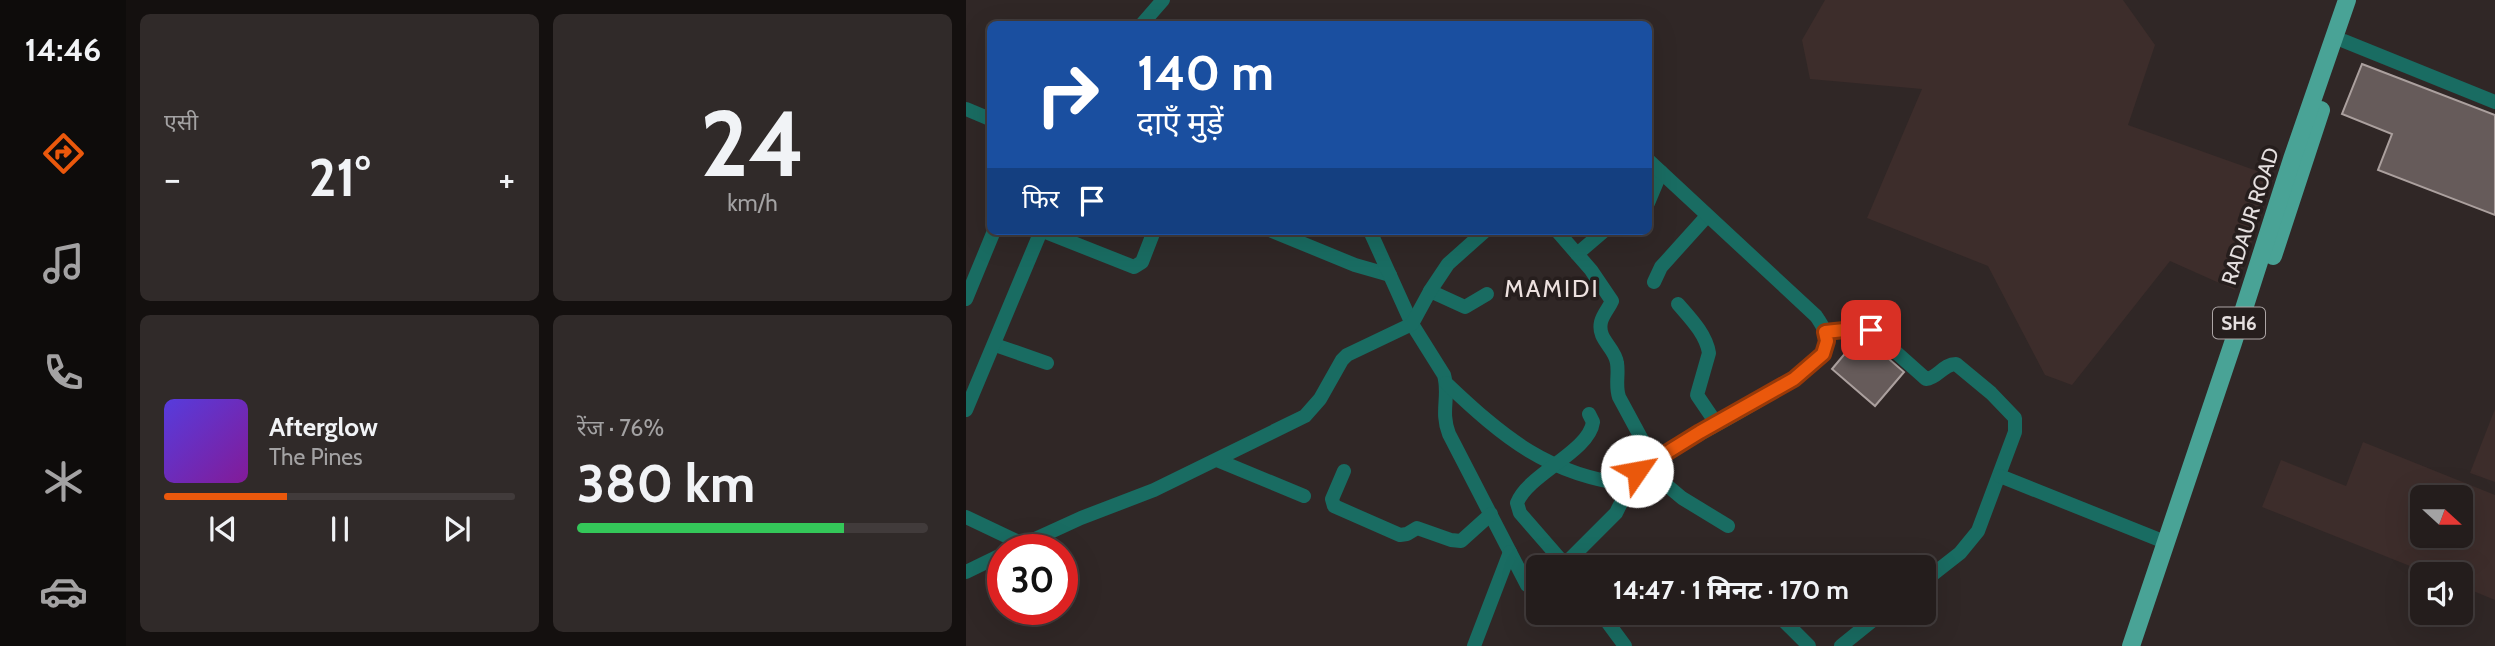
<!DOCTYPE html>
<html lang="hi">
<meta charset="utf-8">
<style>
:root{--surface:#241d1c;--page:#302a29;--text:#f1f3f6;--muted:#a3a2a3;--line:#413b3b;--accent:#ea580c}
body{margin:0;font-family:Cabin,"Noto Sans Devanagari",sans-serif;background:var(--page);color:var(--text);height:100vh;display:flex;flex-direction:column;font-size:26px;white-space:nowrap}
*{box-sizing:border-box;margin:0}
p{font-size:23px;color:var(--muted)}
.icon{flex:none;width:38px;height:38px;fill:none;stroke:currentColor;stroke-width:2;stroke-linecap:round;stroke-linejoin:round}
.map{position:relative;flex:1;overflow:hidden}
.details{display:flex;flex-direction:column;gap:14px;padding:14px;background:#14100f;width:840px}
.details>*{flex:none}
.guide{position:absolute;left:21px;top:21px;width:665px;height:214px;border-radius:10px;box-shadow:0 7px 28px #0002,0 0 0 2px var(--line);background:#1a4fa0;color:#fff;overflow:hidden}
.needle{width:46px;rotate:111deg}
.tools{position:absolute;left:1444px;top:485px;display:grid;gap:14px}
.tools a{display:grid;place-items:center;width:63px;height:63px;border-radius:10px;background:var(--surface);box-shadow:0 7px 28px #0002,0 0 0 2px var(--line);font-size:35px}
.speed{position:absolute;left:21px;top:534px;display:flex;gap:14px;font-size:35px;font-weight:700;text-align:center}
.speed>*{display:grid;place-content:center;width:91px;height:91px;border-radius:50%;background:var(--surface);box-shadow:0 7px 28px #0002,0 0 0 2px var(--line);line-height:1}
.speed .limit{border:10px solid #d22;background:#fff;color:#111}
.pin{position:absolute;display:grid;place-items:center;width:60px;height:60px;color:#fff;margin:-30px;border-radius:14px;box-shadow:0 4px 10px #0006}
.me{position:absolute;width:77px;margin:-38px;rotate:57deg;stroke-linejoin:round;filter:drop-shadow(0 0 5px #0008)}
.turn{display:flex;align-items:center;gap:24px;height:147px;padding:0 35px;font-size:32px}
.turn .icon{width:91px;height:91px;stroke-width:2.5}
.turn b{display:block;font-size:49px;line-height:60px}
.then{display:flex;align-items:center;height:66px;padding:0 35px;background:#0003;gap:14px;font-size:26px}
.big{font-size:52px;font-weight:700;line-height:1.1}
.details .tile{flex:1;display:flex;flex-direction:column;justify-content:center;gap:10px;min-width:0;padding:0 24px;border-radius:10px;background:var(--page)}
.details .dial{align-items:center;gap:0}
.dial b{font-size:91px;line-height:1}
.song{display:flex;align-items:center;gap:21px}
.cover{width:84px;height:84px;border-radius:10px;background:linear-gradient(135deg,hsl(250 70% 55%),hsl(290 70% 35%))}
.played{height:7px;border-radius:4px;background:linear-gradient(90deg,var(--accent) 35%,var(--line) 35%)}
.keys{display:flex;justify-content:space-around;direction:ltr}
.heat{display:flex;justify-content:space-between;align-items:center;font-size:38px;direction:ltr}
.charge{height:10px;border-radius:5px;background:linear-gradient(90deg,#34c759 76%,var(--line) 0)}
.details .tiles{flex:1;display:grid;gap:14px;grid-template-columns:repeat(2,1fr)}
.trip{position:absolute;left:560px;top:555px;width:410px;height:70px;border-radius:10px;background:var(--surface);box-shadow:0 7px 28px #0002,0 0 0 2px var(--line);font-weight:700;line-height:70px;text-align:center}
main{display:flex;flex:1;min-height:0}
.dock{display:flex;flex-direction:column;width:126px;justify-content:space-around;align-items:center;background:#0e0c0b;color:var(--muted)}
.dock .icon{width:49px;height:49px}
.dock .current{color:var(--accent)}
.dock b{font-size:32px;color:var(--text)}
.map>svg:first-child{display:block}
.built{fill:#3d2d2b;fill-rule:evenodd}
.building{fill:#665b5a;stroke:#aba09e;stroke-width:2}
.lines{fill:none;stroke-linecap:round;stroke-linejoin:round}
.minor{stroke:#196c62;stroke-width:14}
.major{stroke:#49a396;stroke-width:18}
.route-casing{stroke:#983908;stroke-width:18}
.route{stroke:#ea580c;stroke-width:12}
.labels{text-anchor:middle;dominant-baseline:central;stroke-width:7;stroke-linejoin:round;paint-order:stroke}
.shield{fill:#261e1d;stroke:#aca5a5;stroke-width:2}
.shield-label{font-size:19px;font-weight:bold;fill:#e5dfdf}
.street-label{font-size:21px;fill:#e5dfdf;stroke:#261e1d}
.quarter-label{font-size:24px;letter-spacing:2px;fill:#ede1df;stroke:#261e1d}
</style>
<main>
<nav class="dock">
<b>14:46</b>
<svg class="icon current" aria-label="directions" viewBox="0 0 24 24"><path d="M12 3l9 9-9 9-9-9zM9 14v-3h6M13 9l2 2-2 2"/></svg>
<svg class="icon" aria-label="music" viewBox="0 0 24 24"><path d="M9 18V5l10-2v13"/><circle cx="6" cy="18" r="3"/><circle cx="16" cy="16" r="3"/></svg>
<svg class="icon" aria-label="phone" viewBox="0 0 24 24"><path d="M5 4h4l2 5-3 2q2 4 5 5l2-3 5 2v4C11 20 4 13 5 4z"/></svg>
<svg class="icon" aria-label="climate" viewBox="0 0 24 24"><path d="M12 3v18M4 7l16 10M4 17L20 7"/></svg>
<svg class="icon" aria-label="car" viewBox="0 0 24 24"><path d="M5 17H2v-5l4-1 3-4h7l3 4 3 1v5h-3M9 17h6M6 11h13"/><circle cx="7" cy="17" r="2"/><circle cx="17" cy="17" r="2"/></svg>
</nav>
<section class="details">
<div class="tiles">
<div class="tile"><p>एसी</p>
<div class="heat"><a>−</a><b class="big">21°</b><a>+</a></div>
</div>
<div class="tile dial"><b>24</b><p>km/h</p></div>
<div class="tile">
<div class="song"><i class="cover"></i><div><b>Afterglow</b><p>The Pines</p></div></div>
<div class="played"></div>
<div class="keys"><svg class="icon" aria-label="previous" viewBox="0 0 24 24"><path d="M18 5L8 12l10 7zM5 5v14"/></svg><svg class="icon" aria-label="pause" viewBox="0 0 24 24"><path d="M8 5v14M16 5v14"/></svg><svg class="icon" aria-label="next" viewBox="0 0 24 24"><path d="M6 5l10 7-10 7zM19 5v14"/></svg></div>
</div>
<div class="tile"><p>रेंज · 76%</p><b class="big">380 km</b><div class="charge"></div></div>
</div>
</section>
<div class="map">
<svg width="1529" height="646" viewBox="0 0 1529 646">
<rect width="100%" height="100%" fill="#302726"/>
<!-- built -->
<g class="built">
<polygon points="859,0 1157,0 1189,45 1162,125 1308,177 1269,290 1204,261 1106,385 1079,375 1022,266 901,218 956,89 844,79 836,40"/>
<polygon points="1529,409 1529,482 1504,473"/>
<path d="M1397 442 1529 495V600L1495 586 1494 574H1464L1296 507 1315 460 1380 486ZM1494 497V536H1456V497Z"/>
</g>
<!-- building -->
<g class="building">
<polygon points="1396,64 1529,115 1529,215 1412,170 1426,134 1376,114"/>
<polygon points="892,338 900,339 938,372 909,406 866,369"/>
</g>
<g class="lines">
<!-- minor -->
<g class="minor">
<polyline points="176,24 197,0"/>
<polyline points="1378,41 1529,102"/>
<polyline points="0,109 24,119"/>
<polyline points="682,203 695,172"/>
<polyline points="77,231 168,267 176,262 188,231"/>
<polyline points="306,231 389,265 424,275"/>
<path d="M404 231 446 324 478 375C484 396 474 411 483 434L561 585 564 587 572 586"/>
<path d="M591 231 625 270 646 301C643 308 637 314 635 322 631 340 649 347 651 363 653 375 649 385 653 397L687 460"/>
<polyline points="611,254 638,231"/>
<polyline points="688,282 695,267 741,216"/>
<polyline points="464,291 499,307 521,294"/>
<polyline points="0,299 28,231"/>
<path d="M712 304C724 318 740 334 743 353L731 395 750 423"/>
<path d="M859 332 898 328 905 330 960 379C972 378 977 364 990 364L1025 393 1049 418V432L1012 531 994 553 957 582"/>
<polyline points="29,345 81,363"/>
<path d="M480 383C538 438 582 475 664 485"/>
<polyline points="0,410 75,231"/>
<polyline points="251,460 338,496"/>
<polyline points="678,466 716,498 762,526"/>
<polyline points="378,471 366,499 368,506 434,535 441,534 451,528 485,540 495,541 525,514"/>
<polyline points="1034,476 1199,542"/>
<polyline points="0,517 57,544"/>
<polyline points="45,550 115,518 188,490 339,416 354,399 376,360 381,355 446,324 464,291 482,264 519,231"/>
<path d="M596 567 650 513 671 471 687 460C720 440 843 379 858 351 865 339 857 326 850 316L682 160"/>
<path d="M601 567 554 513 551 503C562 474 623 452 627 422L623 414"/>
<polyline points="0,572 37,554"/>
<polyline points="634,612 659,646"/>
<polyline points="815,618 843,646"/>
<polyline points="508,646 544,552"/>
<polyline points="875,646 917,612"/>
</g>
<!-- major -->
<g class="major">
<polyline points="1307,256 1355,110"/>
<polyline points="1165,646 1267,343 1326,159 1381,0"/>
</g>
</g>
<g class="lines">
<!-- route casing -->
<g class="route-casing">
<polyline id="route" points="671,471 734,432 828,379 857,354 861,341 859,332 898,328 905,330"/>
</g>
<!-- route -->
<use href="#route" class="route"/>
</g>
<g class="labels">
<!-- shield labels -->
<rect class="shield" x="1247" y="307.5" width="52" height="31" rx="5"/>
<g class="shield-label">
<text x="1273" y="323">SH6</text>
</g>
<!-- street labels -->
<g class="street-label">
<text transform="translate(1284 216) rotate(-72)">RADAUR ROAD</text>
</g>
<!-- quarter labels -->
<g class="quarter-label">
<text x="586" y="288">MAMIDI</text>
</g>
</g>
</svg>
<div class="tools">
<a><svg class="needle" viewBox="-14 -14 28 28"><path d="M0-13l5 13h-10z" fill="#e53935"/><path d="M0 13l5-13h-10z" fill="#a3a2a3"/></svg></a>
<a><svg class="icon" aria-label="sound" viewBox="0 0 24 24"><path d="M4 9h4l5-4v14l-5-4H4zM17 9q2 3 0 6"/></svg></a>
</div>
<div class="speed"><div class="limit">30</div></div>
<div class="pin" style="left:905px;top:330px;background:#d93025"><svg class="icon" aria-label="arrive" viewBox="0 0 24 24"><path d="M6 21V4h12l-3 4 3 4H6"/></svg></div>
<svg class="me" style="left:671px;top:471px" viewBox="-20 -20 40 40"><circle r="19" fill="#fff"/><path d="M0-13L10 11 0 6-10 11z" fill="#ea580c"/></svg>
<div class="trip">14:47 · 1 मिनट · 170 m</div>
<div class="guide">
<div class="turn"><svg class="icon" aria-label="right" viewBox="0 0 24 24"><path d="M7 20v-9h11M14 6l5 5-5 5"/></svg><div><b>140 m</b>दाएँ मुड़ें</div></div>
<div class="then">फिर<svg class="icon" aria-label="arrive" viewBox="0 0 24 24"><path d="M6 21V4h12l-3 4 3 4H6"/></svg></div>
</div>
</div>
</main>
